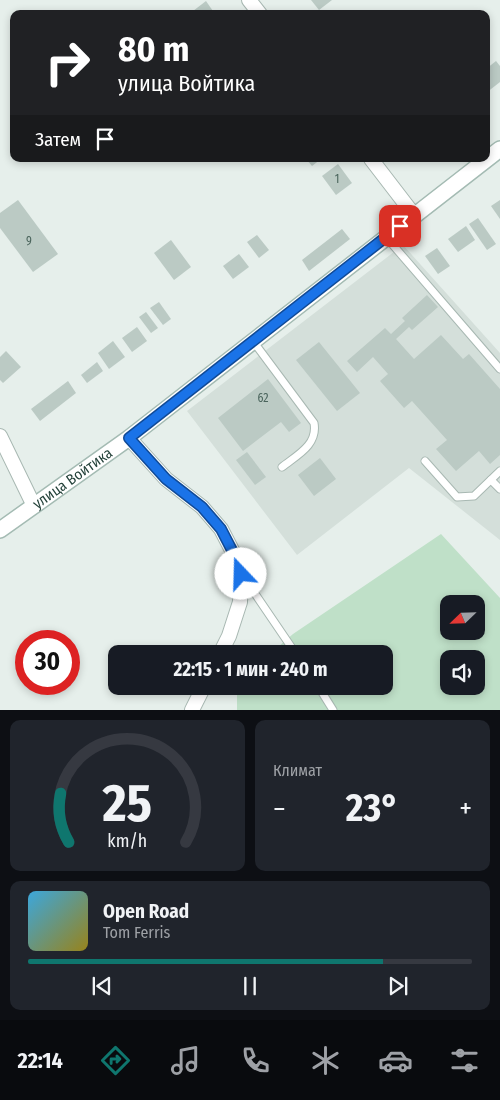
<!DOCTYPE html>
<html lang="ru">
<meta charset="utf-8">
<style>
:root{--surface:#171b24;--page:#20242c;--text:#f1f3f6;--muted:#9ea1a6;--line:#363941;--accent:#0f766e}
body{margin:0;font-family:"Fira Sans Condensed",sans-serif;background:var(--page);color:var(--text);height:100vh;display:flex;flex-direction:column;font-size:19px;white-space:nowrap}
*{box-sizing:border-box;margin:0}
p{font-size:16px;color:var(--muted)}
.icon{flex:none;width:28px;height:28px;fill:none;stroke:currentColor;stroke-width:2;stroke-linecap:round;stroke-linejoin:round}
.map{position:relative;height:710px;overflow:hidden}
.panel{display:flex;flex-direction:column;gap:10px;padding:10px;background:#0d0f14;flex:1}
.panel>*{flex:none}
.top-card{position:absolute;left:10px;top:10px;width:480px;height:152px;border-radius:10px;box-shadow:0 2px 8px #0003;background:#202124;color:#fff;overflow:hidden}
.needle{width:32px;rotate:247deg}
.fabs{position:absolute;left:440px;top:595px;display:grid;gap:10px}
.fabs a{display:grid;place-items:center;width:45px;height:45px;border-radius:10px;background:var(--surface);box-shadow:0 2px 8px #0003;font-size:25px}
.speed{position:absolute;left:15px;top:630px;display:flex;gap:10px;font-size:25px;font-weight:700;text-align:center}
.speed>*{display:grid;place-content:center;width:65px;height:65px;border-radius:50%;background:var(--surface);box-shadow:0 2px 8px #0003;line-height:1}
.speed .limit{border:8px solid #d22;background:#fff;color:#111}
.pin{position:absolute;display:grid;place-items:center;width:42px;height:42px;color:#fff;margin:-21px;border-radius:10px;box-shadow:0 2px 8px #0006}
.me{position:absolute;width:55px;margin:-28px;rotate:339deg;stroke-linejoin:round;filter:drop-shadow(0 0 4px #0008)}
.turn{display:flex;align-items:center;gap:18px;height:105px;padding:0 25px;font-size:22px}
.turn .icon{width:65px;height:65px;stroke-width:2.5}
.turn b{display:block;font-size:35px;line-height:42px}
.then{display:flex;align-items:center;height:48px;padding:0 25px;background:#0003;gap:10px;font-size:19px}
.big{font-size:38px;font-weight:700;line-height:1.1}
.panel .card{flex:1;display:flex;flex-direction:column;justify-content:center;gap:8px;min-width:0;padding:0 18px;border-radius:10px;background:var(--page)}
.panel .dial{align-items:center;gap:0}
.dial svg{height:130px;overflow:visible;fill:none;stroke:var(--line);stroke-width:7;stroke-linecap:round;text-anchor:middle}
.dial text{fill:var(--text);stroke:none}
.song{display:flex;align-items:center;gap:15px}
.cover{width:60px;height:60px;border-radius:8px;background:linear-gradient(135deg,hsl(200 70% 55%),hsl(50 70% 35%))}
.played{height:5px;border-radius:2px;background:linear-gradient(90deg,var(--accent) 80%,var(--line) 80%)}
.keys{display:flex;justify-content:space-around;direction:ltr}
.heat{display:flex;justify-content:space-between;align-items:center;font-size:28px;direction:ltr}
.panel .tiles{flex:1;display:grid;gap:10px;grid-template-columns:1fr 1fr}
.card:last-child{grid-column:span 2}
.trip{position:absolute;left:108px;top:645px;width:285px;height:50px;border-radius:10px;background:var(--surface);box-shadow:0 2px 8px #0003;font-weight:700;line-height:50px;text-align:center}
.tabs{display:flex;height:80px;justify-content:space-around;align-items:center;background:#090b0e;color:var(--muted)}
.tabs .icon{width:35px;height:35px}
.tabs .active{color:var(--accent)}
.tabs b{font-size:22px;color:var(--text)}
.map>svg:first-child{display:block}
.built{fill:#d4dfda}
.green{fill:#bfe0c8;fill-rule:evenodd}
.building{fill:#bbcac4}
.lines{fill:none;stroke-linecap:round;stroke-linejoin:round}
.lane-casing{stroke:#a8b8b2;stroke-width:9}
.street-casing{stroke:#a8b8b2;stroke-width:16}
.secondary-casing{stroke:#a4bbb3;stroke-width:18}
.lane{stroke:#fff;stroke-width:7}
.street{stroke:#fff;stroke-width:14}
.secondary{stroke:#fff;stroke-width:15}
.route-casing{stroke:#114b97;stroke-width:12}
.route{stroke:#1a73e8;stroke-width:9}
.labels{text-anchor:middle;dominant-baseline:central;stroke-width:5;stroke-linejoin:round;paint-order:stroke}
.number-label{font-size:12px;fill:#4a645c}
.street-label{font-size:15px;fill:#24423a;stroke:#f7fbf9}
</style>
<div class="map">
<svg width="500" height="710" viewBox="0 0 500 710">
<rect width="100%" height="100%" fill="#e6efeb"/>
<!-- built -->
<polygon class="built" points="403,245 500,353 500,540 409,468 297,555 187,411"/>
<!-- green -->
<path class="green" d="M441 534 500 598V710H237V686H384V654H270L293 634ZM449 604H476V631H449ZM449 659H476V686H449Z"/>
<!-- building -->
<g class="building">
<polygon points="311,0 332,0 319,10"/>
<polygon points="206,1 215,14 195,14 193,11"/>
<polygon points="496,61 500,66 500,82 486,93 486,69"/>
<polygon points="306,159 321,159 312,166"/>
<polygon points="338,164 352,183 336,195 322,176"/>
<polygon points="18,200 58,254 33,272 0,228 0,213"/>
<polygon points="500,200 500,219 491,206"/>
<polygon points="478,218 496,244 487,250 469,224"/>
<polygon points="466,226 475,240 458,252 448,239"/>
<polygon points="342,229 350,239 309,271 302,260"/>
<polygon points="257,235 269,250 259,258 247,242"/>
<polygon points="171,240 191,267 174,280 154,253"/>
<polygon points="437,248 450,266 438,274 425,256"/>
<polygon points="239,254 249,267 233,279 223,266"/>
<polygon points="427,295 438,307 412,330 409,327 396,339 414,359 441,335 463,359 469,354 500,389 500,455 490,464 479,451 456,471 436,449 447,440 412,401 404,408 380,381 388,374 373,357 357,372 347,361 385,328 391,334 405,321 402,318"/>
<polygon points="159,302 171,319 163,325 150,308"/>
<polygon points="146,312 158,328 151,333 139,317"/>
<polygon points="137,327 147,341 132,352 122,338"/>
<polygon points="113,341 125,357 109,369 98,353"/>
<polygon points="319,342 360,393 337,411 296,360"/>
<polygon points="6,351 21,367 3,383 0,380 0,357"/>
<polygon points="97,362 103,371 87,383 81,375"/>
<polygon points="268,379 301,423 289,432 281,422 243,451 218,418"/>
<polygon points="68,381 76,393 40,421 31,409"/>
<polygon points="247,452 266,477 255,485 236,460"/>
<polygon points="320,458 336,479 314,496 298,475"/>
</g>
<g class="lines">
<!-- lane casing -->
<g class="lane-casing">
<g id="lane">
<polyline points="386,237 500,369"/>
<path d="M253 341 314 423C318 445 297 455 282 467"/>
<polyline points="425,461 457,497 474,496 500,471"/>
<polyline points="491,480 500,489"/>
<polyline points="243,576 296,654"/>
<polyline points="318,686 333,710"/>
</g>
</g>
<!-- street casing -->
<g class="street-casing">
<g id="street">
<polyline points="249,0 260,14"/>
<polyline points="371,159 414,215"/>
<polyline points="0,436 34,506"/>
<polyline points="129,438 166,479 202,507 221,529 236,558 241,574 240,602 229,636 220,654"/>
<polyline points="192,710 204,686"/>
</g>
</g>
<!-- secondary casing -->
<g class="secondary-casing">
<g id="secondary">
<path id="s1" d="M0 530 129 438 500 149"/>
</g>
</g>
<!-- lane -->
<use href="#lane" class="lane"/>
<!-- street -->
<use href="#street" class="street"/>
<!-- secondary -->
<use href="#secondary" class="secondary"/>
</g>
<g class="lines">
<!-- route casing -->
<g class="route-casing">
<polyline id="route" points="241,574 236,558 221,529 202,507 166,479 129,438 400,226"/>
</g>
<!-- route -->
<use href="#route" class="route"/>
</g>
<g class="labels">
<!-- number labels -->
<g class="number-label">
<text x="337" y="179">1</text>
<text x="29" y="241">9</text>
<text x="263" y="398">62</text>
</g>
<!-- street labels -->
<g class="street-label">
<text stroke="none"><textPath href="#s1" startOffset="89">улица Войтика</textPath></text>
</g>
</g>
</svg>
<div class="fabs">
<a><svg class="needle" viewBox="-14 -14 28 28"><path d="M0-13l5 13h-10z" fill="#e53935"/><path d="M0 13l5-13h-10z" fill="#9ea1a6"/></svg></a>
<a><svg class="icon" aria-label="sound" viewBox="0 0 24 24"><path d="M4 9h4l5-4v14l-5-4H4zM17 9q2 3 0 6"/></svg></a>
</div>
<div class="speed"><div class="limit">30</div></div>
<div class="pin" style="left:400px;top:226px;background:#d93025"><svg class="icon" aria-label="arrive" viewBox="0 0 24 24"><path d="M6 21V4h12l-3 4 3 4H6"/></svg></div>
<svg class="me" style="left:241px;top:574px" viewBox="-20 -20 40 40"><circle r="19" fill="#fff"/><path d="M0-13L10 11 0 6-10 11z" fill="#1a73e8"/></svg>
<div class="trip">22:15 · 1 мин · 240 m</div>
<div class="top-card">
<div class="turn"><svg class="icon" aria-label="right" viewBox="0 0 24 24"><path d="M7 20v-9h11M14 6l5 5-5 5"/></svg><div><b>80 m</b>улица Войтика</div></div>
<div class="then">Затем<svg class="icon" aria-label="arrive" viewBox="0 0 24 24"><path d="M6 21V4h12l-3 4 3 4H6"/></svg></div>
</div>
</div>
<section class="panel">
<div class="tiles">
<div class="card dial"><svg viewBox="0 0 100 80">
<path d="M14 69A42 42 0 1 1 86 69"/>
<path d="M14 69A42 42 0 0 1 9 39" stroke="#0f766e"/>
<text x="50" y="56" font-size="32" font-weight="700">25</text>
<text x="50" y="72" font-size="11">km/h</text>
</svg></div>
<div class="card"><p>Климат</p>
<div class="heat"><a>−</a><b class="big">23°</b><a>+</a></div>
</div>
<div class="card">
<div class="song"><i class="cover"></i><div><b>Open Road</b><p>Tom Ferris</p></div></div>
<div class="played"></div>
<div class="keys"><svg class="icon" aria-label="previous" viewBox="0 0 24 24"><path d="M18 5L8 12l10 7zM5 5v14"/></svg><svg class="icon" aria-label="pause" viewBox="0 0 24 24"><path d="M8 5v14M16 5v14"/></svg><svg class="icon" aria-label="next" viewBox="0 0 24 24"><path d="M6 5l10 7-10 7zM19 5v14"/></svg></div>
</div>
</div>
</section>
<nav class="tabs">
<b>22:14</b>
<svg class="icon active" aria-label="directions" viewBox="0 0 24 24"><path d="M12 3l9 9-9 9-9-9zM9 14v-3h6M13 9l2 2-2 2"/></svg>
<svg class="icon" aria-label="music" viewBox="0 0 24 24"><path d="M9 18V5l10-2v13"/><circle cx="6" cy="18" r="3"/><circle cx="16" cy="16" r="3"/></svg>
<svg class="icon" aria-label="phone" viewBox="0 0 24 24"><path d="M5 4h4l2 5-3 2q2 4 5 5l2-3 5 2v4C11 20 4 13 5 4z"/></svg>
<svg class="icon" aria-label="climate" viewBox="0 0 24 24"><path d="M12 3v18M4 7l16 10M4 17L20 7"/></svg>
<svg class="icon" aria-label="car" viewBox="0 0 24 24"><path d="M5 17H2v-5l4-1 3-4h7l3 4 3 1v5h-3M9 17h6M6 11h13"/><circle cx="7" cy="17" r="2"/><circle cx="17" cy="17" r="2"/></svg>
<svg class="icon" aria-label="filters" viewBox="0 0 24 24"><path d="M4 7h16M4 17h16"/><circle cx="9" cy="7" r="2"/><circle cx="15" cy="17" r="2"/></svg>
</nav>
